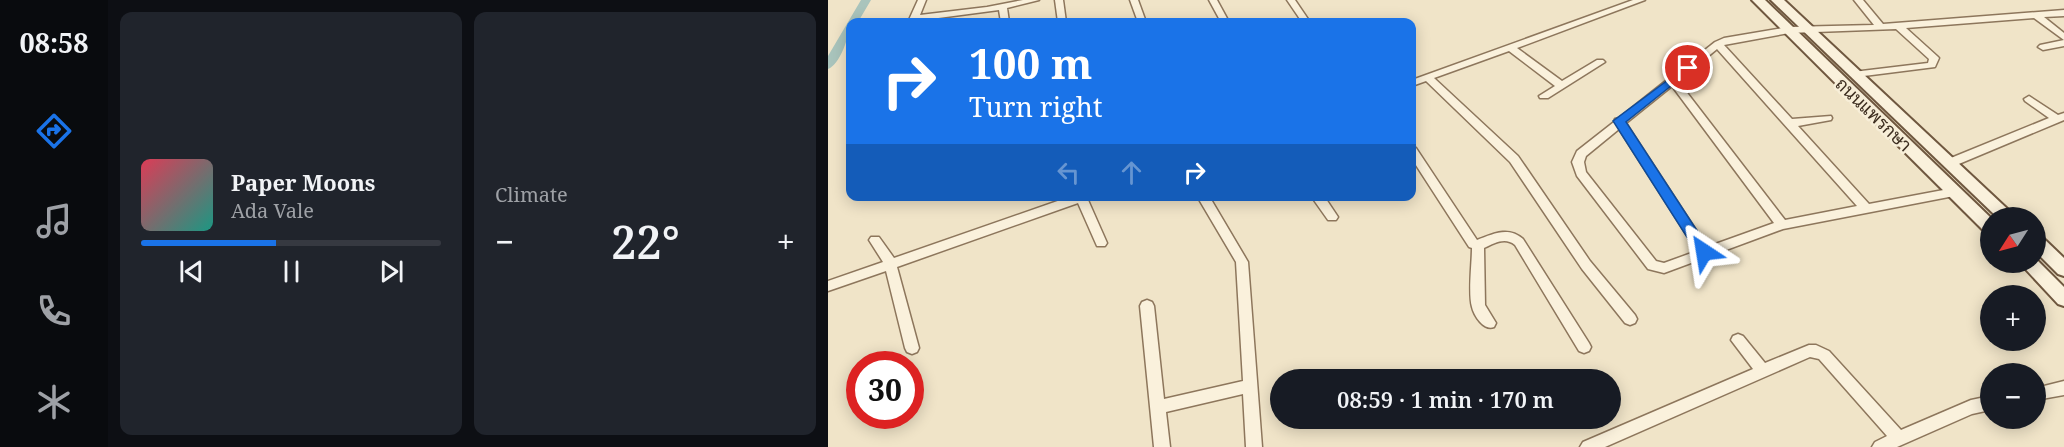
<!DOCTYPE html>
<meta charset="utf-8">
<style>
:root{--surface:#171b24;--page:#20242c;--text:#f1f3f6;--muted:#9ea1a6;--line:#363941;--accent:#1a73e8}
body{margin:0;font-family:"Noto Serif",Sarabun,serif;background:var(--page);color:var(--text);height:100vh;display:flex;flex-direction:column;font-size:22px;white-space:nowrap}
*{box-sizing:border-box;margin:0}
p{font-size:20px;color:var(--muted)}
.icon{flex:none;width:33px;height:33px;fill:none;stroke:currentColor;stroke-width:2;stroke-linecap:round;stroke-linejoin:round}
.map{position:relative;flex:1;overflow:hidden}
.drawer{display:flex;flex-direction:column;gap:12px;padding:12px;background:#0d0f14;width:720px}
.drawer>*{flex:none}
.guide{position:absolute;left:18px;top:18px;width:570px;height:183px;border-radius:12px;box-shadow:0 3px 15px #0003;background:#1a73e8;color:#fff;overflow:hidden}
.needle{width:39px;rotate:234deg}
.fabs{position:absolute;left:1152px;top:207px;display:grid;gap:12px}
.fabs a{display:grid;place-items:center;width:66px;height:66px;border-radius:50%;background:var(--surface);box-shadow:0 3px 15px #0003;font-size:30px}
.speed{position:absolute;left:18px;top:351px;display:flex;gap:12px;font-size:30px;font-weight:700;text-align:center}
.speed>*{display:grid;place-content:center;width:78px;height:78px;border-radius:50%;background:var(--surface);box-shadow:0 3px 15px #0003;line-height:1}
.speed .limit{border:9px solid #d22;background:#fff;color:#111}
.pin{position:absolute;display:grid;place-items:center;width:51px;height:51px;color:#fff;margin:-26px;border:3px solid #fff;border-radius:50%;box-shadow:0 2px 6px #0007}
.me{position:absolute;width:66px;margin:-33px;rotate:327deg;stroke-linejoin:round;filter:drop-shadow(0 0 4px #0008)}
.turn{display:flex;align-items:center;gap:21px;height:126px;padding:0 24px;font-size:27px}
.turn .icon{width:78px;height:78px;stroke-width:2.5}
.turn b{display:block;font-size:42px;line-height:51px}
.lanes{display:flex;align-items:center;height:57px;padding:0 24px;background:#0003;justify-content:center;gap:30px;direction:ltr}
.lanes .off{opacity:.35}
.big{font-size:45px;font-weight:600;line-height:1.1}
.drawer .widget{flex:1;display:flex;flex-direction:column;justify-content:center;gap:9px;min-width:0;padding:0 21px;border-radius:12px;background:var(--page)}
.song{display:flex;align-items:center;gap:18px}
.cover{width:72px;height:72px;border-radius:9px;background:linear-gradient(135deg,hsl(350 70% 55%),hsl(170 70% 35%))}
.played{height:6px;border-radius:3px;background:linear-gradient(90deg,var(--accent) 45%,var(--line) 45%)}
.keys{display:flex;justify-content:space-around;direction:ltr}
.heat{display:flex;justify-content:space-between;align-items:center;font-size:33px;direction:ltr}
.drawer .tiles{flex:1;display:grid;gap:12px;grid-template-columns:repeat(2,1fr)}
.trip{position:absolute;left:442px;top:369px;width:351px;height:60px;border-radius:30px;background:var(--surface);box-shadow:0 3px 15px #0003;font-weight:600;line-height:60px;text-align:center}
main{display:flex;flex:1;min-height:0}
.tabs{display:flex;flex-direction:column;width:108px;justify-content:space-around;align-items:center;background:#090b0e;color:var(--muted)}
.tabs .icon{width:42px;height:42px}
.tabs .current{color:var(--accent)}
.tabs b{font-size:27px;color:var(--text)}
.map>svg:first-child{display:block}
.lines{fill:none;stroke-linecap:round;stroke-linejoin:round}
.canal{fill:#a9c4bc;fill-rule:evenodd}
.minor-casing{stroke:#8d765c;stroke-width:3}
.secondary-casing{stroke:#6f573f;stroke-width:4}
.minor{fill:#faf1dc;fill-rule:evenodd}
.secondary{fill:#faf1dc;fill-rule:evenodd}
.route{fill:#1a73e8;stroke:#114b97;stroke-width:1.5}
.labels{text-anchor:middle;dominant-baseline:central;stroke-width:5;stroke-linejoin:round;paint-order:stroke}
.street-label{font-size:18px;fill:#3d2e20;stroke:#f7eed8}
</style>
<main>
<nav class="tabs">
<b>08:58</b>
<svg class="icon current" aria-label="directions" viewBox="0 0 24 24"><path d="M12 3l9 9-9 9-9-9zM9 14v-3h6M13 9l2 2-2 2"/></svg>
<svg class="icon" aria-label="music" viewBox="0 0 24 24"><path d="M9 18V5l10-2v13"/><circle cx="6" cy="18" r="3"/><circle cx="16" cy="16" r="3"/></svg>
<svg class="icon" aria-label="phone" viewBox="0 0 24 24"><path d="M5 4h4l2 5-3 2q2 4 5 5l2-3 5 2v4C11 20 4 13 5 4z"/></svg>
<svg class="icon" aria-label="climate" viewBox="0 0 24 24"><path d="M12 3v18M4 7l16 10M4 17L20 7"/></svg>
</nav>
<section class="drawer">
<div class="tiles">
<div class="widget">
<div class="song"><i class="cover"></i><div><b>Paper Moons</b><p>Ada Vale</p></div></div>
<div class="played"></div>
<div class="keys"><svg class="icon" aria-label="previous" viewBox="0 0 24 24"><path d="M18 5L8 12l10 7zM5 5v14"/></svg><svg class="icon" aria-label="pause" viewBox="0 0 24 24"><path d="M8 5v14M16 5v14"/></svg><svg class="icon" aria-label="next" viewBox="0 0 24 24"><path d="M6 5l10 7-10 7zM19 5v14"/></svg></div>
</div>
<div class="widget"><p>Climate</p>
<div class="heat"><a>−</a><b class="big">22°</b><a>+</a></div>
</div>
</div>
</section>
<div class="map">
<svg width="1236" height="447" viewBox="0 0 1236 447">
<rect width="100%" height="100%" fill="#f0e4c8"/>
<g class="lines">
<!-- canal -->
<path class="canal" d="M33 0H43L30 22H22C22 35 12 65 0 69V56Z"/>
<!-- minor casing -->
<g class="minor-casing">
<g id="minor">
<polygon points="90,0 98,0 92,15 159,7 195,0 211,0 179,8 181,22 173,22 171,10 80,22"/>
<polygon points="227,0 235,0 238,22 230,22"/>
<polygon points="302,0 310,0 318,22 310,22"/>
<polygon points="381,0 389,0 401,22 393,22"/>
<polygon points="459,0 467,0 482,22 474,22"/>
<polygon points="805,0 817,0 689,48 734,81 769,60 775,60 777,62 720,98 712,98 711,96 727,86 681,51 606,78 690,156 762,261 807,315 809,319 807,323 802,325 797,323 754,269 682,162 598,81 584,86 584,80"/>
<path d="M1026 0H1035L1055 24 1236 10V16L1216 17 1236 33V40L1206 18 1078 28 1109 56 1111 58 1107 67 1028 77 1025 76V72L1100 63 1101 59 1068 29 961 33 896 45 964 119 1003 116 1004 118 1003 120 970 126 1041 204 1126 188 1132 192 1126 196 955 229 836 273 820 269 749 176 744 162 749 151 786 122 787 119 791 118 887 42 896 38 961 27 1046 25ZM889 49 1029 206 957 220 850 81ZM844 86 946 223 879 247 798 123ZM791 129 869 251 836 263 828 261 758 172 756 162 758 156Z"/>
<polygon points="1236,40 1236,46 1215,50 1210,47 1212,45"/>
<polygon points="1201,96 1230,115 1236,113 1236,120 1126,166 1118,166 1116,163 1118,160 1221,118 1197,101 1196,99"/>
<path d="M584 147 588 148 649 240C665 234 680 226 695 239L761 343 763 347 761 351 756 353 751 351 687 245C677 237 667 243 656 248L657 305 668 323 666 327C656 331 646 316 644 307 640 294 644 263 644 248L641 247 584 159Z"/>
<polygon points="244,196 264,196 260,200 279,243 277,246 269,246 250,203 69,267 91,348 89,352 84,354 79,352 77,348 58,271 0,291 0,281 55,262 41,240 43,237 51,237 66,258"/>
<polygon points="369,196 381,196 420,262 434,447 418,447 415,394 338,412 342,447 326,447 312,306 314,302 319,300 324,302 326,306 336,399 415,381 408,262"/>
<polygon points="483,196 496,196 510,217 508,220 500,220"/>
<polygon points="910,334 915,336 937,363 981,345 988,345 1001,351 1073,430 1143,400 1162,396 1162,410 1144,414 1069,447 1044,447 1047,442 1059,436 991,359 982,357 777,447 752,447 755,442 925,369 903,340 905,336"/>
<polygon points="1236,381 1236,395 1208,400 1208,388"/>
</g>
</g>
<!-- secondary casing -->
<g class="secondary-casing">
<g id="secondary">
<polygon points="924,0 937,0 1163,218 1162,233 1156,231"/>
<polygon points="943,0 956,0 1189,218 1170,218"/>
<polygon points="1208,235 1214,237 1236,258 1236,276 1230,274 1208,252"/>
<polygon points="1208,259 1236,287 1236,306 1230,304 1191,262 1208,262"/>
</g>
</g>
<!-- minor -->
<use href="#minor" class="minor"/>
<!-- secondary -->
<use href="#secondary" class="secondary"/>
</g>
<!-- route -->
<polygon class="route" points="860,65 863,66 863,70 798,122 881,249 883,252 881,256 871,256 785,121"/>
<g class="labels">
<!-- street labels -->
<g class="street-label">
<text transform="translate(1046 114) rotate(44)">ถนนแพรกษา</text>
</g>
</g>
</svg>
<div class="fabs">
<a><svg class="needle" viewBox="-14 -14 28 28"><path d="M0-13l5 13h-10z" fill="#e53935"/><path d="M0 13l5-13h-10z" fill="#9ea1a6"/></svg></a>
<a>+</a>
<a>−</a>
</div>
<div class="speed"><div class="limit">30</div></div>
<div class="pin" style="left:860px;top:68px;background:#d93025"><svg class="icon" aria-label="arrive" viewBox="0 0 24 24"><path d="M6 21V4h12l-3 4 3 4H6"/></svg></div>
<svg class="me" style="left:876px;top:252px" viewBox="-20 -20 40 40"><path d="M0-17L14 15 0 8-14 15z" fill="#1a73e8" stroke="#fff" stroke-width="4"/></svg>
<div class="trip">08:59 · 1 min · 170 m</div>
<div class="guide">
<div class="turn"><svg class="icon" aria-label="right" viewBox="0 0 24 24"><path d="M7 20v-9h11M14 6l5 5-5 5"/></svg><div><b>100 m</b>Turn right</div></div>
<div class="lanes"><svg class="icon off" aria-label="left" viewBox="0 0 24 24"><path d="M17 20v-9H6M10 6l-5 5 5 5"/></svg><svg class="icon off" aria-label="ahead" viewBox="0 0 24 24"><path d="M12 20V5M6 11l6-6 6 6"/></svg><svg class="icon" aria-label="right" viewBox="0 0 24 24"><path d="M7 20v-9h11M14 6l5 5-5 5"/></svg></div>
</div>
</div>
</main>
